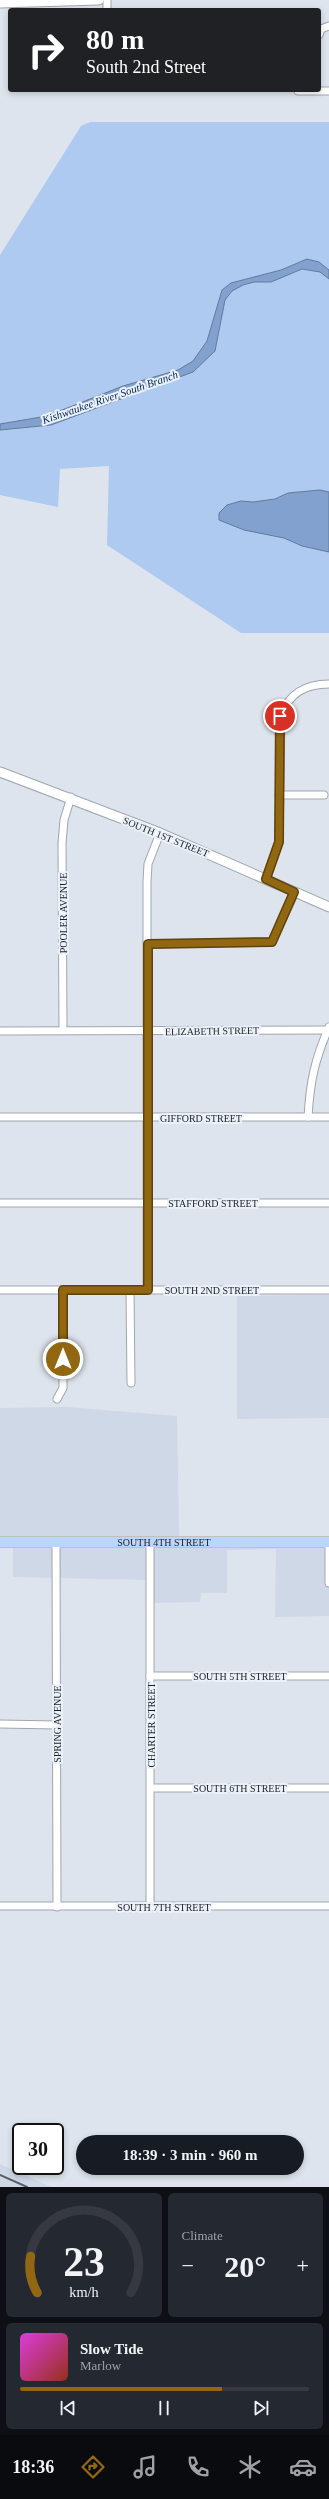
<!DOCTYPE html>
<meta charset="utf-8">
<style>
:root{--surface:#171b24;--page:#242831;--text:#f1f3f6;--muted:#9ea1a6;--line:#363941;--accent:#926711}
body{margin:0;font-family:Georgia,serif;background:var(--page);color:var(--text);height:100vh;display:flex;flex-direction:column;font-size:15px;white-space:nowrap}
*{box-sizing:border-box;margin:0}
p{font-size:13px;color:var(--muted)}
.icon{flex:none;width:22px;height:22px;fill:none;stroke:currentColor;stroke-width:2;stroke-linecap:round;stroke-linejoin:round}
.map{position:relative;height:2187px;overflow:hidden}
.details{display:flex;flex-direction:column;gap:6px;padding:6px;background:#0d0f14;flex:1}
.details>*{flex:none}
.hud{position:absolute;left:8px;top:8px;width:313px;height:84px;border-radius:4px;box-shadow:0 2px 6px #0003;background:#202124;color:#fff;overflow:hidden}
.speed{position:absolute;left:12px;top:2123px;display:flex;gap:8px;font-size:20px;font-weight:700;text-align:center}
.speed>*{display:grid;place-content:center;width:52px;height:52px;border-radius:50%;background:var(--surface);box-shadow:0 2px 6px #0003;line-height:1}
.speed .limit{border:2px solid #111;border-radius:6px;background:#fff;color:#111}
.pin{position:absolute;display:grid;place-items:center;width:34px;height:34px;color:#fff;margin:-17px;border:2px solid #fff;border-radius:50%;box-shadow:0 1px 4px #0007}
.me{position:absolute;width:44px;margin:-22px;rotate:0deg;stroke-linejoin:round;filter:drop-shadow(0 0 3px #0008)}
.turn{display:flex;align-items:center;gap:14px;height:84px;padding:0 12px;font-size:18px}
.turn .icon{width:52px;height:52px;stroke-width:2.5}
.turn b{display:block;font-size:28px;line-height:34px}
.big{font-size:30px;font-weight:700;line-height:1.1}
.details .widget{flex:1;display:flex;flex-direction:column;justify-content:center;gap:6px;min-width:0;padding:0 14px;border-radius:6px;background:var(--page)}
.details .dial{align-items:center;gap:0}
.dial svg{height:104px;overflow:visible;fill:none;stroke:var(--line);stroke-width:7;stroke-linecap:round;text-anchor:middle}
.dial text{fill:var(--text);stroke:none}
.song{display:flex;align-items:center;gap:12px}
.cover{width:48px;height:48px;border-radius:6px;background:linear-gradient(135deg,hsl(300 70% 55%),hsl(10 70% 35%))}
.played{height:4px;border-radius:2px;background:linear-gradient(90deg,var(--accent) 70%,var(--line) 70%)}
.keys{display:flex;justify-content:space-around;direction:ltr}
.heat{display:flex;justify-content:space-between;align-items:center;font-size:22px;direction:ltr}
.details .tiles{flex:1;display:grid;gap:6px;grid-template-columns:1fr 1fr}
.widget:last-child{grid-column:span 2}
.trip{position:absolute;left:76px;top:2135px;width:228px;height:40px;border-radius:20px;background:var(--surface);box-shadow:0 2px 6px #0003;font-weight:700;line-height:40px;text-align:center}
.tabs{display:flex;height:64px;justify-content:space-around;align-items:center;background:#090b0e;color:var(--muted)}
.tabs .icon{width:28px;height:28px}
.tabs .active{color:var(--accent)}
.tabs b{font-size:18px;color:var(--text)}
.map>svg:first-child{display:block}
.built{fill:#ced8e7}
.green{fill:#afcaf1}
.water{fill:#82a1ce;stroke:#647a9a}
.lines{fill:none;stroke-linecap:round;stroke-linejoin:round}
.street-casing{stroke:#a0a6ae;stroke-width:9}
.secondary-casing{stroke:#a0a6ae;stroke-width:11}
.primary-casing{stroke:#c0c0c1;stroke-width:12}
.street{stroke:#fff;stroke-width:7}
.secondary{stroke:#fff;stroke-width:9}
.primary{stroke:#bbd6fe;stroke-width:10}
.rail{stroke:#5c5f64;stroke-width:2}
.route-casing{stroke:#5f430b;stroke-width:10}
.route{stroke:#926711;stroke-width:7}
.labels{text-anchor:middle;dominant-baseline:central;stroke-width:4;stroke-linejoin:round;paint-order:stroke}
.street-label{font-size:10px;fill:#1d1f22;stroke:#ebf1fa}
.water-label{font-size:11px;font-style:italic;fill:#00265b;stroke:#ebf1fa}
</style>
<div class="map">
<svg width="329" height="2187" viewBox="0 0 329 2187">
<rect width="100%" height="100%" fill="#dee4ed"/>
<!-- built -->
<g class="built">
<polygon points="329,1295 329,1418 237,1419 237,1296"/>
<polygon points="67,1407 177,1416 179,1536 329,1537 329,1616 275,1617 276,1549 227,1550 227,1593 201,1593 200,1602 148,1603 147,1580 13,1577 13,1544 0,1544 0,1408"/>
<polygon points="0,2164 51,2187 0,2187"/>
</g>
<!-- green -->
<polygon class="green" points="90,122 329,122 329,633 241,633 107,545 109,466 60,469 58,507 0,495 0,255 81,126"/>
<!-- water -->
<g class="water">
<polygon points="307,259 319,262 329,270 329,279 320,272 302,269 271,282 254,282 243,285 232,291 225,300 215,351 193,372 51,425 0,430 0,424 47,416 123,386 178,370 193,361 207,341 222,290 231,283 281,270"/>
<polygon points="320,490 329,492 329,552 302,546 284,538 244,530 219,520 219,513 227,505 241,501 253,502 275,499 288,493"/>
</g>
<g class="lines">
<!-- street casing -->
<g class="street-casing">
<g id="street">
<polyline points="107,0 107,10"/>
<polyline points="319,35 321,29 329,26"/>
<polyline points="298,91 329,91"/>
<polyline points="279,795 324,795"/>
<path d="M266 879 279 842 281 716C289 693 305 684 329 684"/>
<polyline points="148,944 272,942 295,892"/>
<polyline points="63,1030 62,843 64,820 71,797"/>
<polyline points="0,1031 328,1030"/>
<polyline points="0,1117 329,1117"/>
<path d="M308 1117C310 1081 315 1059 329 1027"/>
<polyline points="0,1203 329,1203"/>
<polyline points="0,1290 329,1290"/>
<polyline points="130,1290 131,1383"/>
<polyline points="147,1290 147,882 148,864 160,833"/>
<polyline points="57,1399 63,1388 63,1290"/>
<polyline points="56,1542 57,1907"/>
<polyline points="329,1542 329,1583"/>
<polyline points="150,1543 150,1907"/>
<polyline points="150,1676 329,1676"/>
<polyline points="0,1724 57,1725"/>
<polyline points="151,1788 329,1788"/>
<polyline points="0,1906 329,1906"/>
</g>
</g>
<!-- secondary casing -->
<g class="secondary-casing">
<g id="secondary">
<polyline points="0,3 99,0"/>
<polyline points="0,772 160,833 329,907"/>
</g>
</g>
<!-- primary casing -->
<g class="primary-casing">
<g id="primary">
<path id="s1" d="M0 1542H329"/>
</g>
</g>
<!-- street -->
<use href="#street" class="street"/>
<!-- secondary -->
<use href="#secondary" class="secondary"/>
<!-- primary -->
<use href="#primary" class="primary"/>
<!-- rail -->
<polyline class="rail" points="0,2175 27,2187"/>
</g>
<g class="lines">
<!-- route casing -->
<g class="route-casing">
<polyline id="route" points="63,1359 63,1290 148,1290 148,944 272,942 294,892 266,879 279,842 280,716"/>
</g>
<!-- route -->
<use href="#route" class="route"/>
</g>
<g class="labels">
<!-- street labels -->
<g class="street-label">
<text transform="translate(166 837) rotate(22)">SOUTH 1ST STREET</text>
<text transform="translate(63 913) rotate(-90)">POOLER AVENUE</text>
<text transform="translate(212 1031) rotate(-1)">ELIZABETH STREET</text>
<text x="201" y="1118">GIFFORD STREET</text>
<text x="213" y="1203">STAFFORD STREET</text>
<text x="212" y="1290">SOUTH 2ND STREET</text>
<text stroke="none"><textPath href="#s1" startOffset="164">SOUTH 4TH STREET</textPath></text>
<text x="240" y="1676">SOUTH 5TH STREET</text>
<text transform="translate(57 1724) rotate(-90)">SPRING AVENUE</text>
<text transform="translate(151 1725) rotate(-90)">CHARTER STREET</text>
<text x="240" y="1788">SOUTH 6TH STREET</text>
<text x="164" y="1907">SOUTH 7TH STREET</text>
</g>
<!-- water labels -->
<g class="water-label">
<text transform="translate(110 397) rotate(-19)">Kishwaukee River South Branch</text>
</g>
</g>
</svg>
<div class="speed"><div class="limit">30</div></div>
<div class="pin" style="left:280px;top:716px;background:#d93025"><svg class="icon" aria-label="arrive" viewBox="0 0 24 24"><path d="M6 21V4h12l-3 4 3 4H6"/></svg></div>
<svg class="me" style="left:63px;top:1359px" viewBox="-20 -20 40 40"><circle r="17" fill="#926711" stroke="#fff" stroke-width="3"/><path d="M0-11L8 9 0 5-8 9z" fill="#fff"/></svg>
<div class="trip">18:39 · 3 min · 960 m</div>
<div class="hud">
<div class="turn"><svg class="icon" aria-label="right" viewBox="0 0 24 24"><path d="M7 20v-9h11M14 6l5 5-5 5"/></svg><div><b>80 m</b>South 2nd Street</div></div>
</div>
</div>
<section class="details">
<div class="tiles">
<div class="widget dial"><svg viewBox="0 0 100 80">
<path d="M14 69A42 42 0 1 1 86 69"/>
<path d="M14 69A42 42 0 0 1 9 41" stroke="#926711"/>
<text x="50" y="56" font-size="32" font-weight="700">23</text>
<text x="50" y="72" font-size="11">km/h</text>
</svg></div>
<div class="widget"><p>Climate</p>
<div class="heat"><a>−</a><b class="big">20°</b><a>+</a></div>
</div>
<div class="widget">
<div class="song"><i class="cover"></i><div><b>Slow Tide</b><p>Marlow</p></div></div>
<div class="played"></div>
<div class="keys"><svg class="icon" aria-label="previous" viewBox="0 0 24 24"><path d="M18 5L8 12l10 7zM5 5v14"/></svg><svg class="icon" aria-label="pause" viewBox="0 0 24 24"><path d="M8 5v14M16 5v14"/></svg><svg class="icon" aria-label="next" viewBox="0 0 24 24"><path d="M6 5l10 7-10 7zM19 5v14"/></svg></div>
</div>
</div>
</section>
<nav class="tabs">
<b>18:36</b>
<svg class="icon active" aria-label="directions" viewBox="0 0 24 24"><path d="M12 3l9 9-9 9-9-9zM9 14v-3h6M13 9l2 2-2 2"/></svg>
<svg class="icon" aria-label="music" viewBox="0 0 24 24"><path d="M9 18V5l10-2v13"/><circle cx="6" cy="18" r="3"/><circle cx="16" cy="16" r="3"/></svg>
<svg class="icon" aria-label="phone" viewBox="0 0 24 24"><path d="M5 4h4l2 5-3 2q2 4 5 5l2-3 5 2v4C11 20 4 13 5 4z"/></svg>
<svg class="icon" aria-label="climate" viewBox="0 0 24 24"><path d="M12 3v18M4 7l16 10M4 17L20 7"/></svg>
<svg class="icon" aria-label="car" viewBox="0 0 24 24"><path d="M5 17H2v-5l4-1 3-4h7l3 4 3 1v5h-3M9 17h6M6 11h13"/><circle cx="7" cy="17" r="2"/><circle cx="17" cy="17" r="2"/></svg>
</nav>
